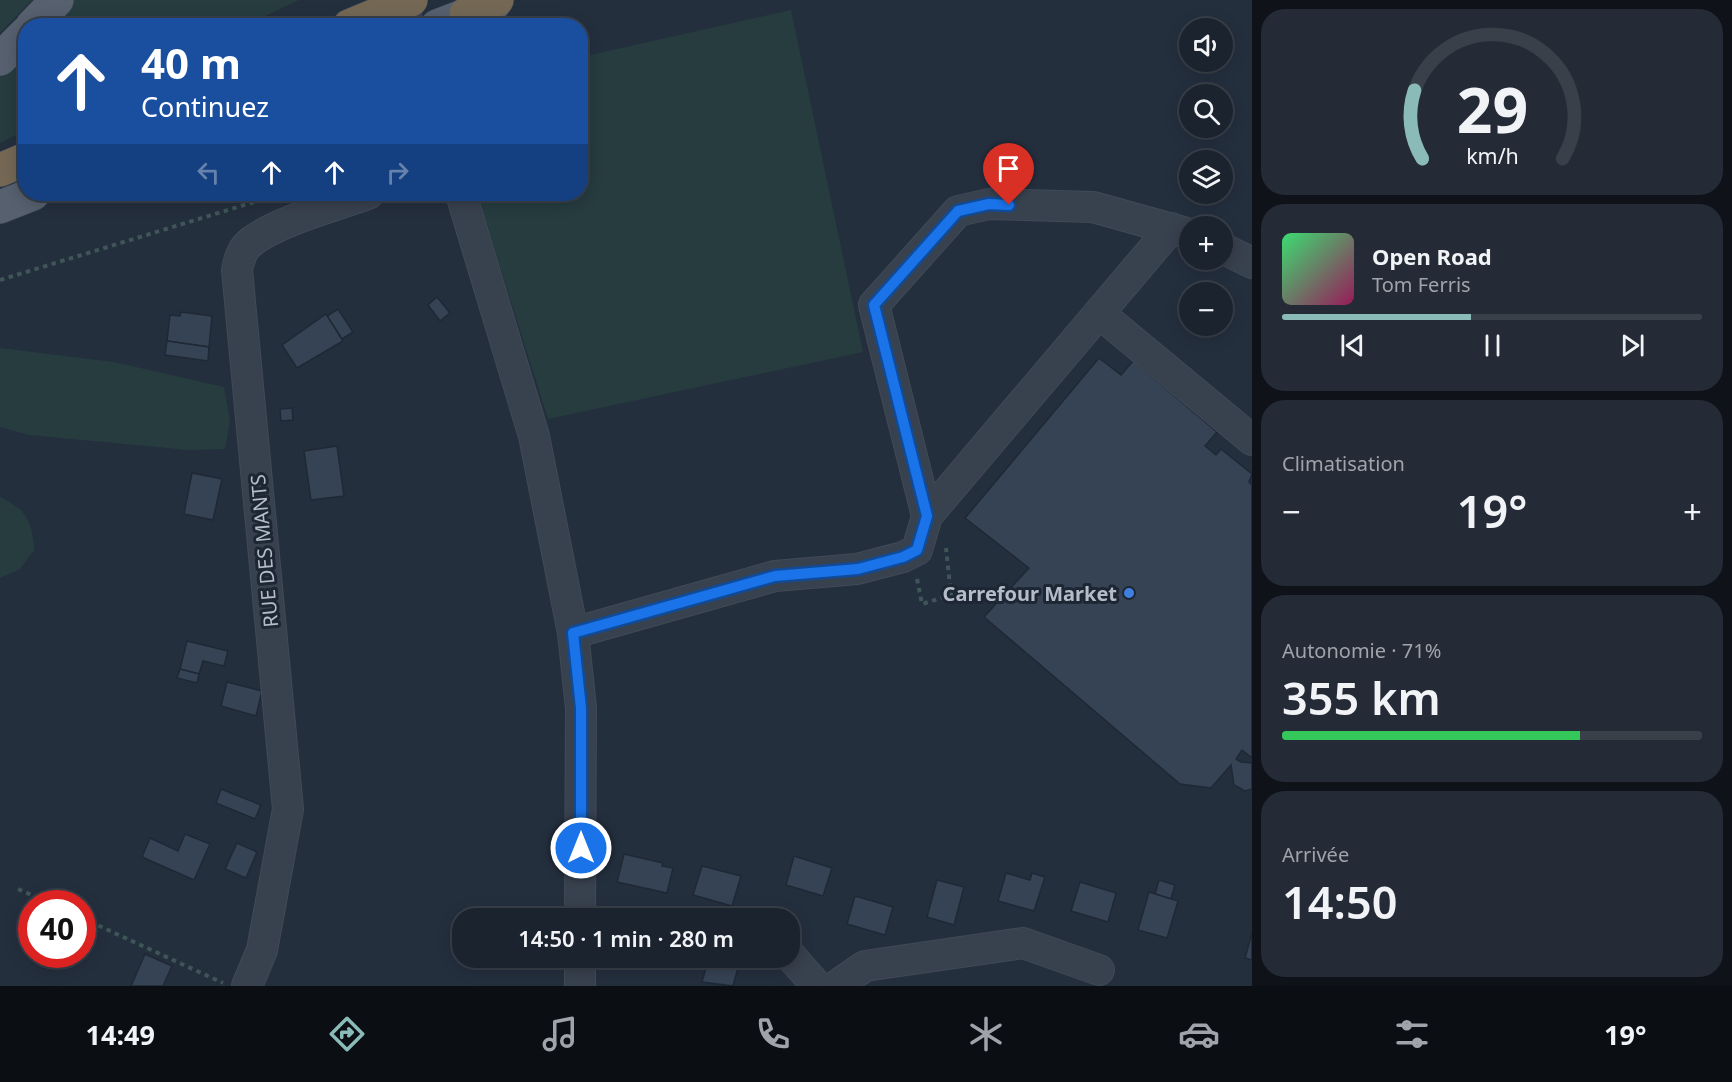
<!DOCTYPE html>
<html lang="fr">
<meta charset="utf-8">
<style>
:root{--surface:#1b232e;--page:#242b36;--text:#f1f3f6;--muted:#a0a4aa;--line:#39404a;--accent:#8bbbb9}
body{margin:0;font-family:"Noto Sans",sans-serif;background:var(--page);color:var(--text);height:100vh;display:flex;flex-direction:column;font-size:22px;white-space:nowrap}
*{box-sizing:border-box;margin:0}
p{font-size:20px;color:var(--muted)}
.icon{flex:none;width:33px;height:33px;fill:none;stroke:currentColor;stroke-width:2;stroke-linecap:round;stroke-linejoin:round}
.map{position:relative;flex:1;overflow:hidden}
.panel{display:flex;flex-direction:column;gap:9px;padding:9px;background:#0f1319;width:480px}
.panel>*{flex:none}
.top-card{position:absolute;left:18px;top:18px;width:570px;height:183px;border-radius:24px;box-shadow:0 3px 15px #0003,0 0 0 2px var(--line);background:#1a4fa0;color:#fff;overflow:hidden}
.fabs{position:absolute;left:1179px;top:18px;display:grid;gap:12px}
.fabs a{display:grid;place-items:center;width:54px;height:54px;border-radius:50%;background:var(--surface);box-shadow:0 3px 15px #0003,0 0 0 2px var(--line);font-size:30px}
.speed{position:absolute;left:18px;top:890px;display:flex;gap:12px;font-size:30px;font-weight:700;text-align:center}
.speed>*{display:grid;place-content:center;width:78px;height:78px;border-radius:50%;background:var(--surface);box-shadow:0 3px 15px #0003,0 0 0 2px var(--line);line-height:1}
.speed .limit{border:9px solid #d22;background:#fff;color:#111}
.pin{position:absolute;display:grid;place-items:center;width:51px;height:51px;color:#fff;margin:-62px -26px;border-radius:50% 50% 50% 0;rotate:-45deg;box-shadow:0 0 6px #0007}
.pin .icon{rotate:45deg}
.me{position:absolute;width:66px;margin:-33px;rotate:0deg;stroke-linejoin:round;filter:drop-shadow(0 0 4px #0008)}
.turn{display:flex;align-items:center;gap:21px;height:126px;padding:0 24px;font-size:27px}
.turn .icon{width:78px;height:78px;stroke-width:2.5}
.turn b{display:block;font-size:42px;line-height:51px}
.lanes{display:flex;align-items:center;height:57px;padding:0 24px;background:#0003;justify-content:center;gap:30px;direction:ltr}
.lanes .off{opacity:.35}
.big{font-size:45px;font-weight:600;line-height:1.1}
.panel .widget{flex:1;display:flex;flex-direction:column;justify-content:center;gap:9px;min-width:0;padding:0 21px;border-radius:24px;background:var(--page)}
.panel .dial{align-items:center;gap:0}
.dial svg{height:156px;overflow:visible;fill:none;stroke:var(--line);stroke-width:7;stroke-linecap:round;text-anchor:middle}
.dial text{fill:var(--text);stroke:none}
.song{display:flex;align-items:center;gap:18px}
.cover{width:72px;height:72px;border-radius:9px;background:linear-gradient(135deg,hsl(140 70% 55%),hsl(330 70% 35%))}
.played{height:6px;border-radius:3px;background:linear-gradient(90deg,var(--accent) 45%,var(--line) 45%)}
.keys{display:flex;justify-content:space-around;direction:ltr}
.heat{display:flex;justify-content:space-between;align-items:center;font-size:33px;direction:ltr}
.charge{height:9px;border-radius:4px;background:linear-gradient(90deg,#34c759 71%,var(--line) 0)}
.trip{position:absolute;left:452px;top:908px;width:348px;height:60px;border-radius:24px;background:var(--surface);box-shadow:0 3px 15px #0003,0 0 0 2px var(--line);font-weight:600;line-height:60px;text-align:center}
.tabs{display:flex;height:96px;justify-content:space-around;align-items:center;background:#0b0e12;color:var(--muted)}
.tabs .icon{width:42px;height:42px}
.tabs .selected{color:var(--accent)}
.tabs b{font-size:27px;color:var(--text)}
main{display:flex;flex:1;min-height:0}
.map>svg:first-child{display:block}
.green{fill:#263c3f}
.building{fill:#364354;stroke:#1f2835;stroke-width:1.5}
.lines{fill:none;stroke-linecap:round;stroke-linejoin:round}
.minor-tunnel{stroke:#3a4453;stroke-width:30;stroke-dasharray:30 15;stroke-linecap:butt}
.minor-casing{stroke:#414a57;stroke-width:32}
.major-casing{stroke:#414a57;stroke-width:34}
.highway-casing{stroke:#434c59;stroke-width:34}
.path{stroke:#3f5557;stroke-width:4;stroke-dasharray:4.5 4.5;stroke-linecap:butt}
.minor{stroke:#38414e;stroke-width:30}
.major{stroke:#56606e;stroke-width:33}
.highway{stroke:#746855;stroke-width:33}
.route-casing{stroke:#114b97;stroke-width:15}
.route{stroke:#1a73e8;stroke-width:10}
.shop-dot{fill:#3f7fe0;stroke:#1d2633;stroke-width:2}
.labels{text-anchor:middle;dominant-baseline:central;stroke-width:6;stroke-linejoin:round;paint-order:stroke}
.street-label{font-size:20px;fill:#b4bcc9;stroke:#1d2633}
.poi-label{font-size:20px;font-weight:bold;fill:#b4bcc9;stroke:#1d2633;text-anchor:end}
</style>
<main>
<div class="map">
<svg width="1252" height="986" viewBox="0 0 1252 986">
<rect width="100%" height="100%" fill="#242f3e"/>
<!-- green -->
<g class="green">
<polygon points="1,0 32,0 0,33 0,1"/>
<polygon points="74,0 299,0 246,25 49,26"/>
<polygon points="791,10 863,352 548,419 477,194 580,194 581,57"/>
<polygon points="25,49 25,131 0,143 0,75"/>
<polygon points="0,348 114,362 224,387 230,421 225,449 189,450 29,435 0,427"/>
<path d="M0 497C27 510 32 521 34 550L20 569 0 578Z"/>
</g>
<!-- building -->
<g class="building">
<polygon points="437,297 450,313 440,321 428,305"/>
<polygon points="338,309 353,332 342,339 327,316"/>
<polygon points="181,312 212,316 209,347 167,341 170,315 180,316"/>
<polygon points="326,314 343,341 297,368 282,345"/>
<polygon points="167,341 209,347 208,361 165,355"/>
<polygon points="1099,358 1121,375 1133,361 1217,432 1205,446 1216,455 1221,449 1252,474 1249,482 1252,485 1252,758 1242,750 1236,759 1241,762 1252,763 1252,789 1245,791 1234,785 1231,765 1211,788 1180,784 984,617 1029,568 965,518"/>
<polygon points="292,408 293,420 281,421 280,409"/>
<polygon points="337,446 344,496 311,500 304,451"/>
<polygon points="192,473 222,479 213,520 184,514"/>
<polygon points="187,641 228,651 224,666 203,661 199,674 180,669"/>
<polygon points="180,669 199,674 197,683 177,678"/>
<polygon points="227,682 262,691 256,716 221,706"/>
<polygon points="221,789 261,805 255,819 216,803"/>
<polygon points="185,834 210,844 194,880 142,857 150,838 178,851"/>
<polygon points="237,843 257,852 246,878 225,869"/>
<polygon points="624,854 663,863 662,866 673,868 667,893 617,882"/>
<polygon points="794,856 832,868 823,896 786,885"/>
<polygon points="702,866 741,876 732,906 693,895"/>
<polygon points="1006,873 1030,880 1032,873 1045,877 1034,911 998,901"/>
<polygon points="937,880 964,887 954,925 927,917"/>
<polygon points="1159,880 1175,885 1171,899 1155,894"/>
<polygon points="1080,882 1116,893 1108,922 1071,911"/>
<polygon points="1149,892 1178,901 1167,938 1138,930"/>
<polygon points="855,896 893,907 885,935 847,924"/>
<polygon points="1252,933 1252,960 1245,958"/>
<polygon points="145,954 172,966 163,986 131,986"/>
<polygon points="709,957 741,957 733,986 702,982"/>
</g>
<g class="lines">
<!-- minor-tunnel -->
<polyline class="minor-tunnel" points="402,0 410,26"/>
<!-- minor casing -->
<g class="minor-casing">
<g id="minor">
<polyline points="461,194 534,436 573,633 581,708 580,918"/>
<polyline points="1171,228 927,516 874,305 958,211 989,204 1093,207 1190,234"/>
<polyline points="1222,248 1252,263"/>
<polyline points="1099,313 1252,440"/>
<polyline points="573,633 775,576 857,569 903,557 917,550 927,516"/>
<polyline points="789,954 817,986"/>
<path d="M247 986 262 950 288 809 237 270C239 259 242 249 251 242 278 221 335 206 368 194"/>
<polyline points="580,986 580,957"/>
<polyline points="836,986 865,966 1023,943 1099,970"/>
</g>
</g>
<!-- major casing -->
<g class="major-casing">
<g id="major">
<polyline points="32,26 57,0"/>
<polyline points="437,26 494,4"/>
<polyline points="0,59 26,33"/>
<polyline points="0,207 33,194"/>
</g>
</g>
<!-- highway casing -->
<g class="highway-casing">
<g id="highway">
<polyline points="466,14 497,0"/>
<polyline points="349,26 411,0"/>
<polyline points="0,170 26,159"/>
</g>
</g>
<!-- path -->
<g class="path">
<polyline points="0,280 280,194"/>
<polyline points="917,579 922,604 951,595 946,548"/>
<polyline points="18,889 50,903"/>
<polyline points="82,918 223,983"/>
</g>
<!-- minor -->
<use href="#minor" class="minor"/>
<!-- major -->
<use href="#major" class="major"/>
<!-- highway -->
<use href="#highway" class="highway"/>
</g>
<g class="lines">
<!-- route casing -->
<g class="route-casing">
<polyline id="route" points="581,848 581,708 573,633 775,576 858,569 903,557 917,550 927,516 874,305 958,211 989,204 1009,205"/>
</g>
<!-- route -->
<use href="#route" class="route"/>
</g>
<!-- markers -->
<circle class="shop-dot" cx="1129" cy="593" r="6"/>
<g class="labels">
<!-- street labels -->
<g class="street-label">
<text transform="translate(264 551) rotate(-95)">RUE DES MANTS</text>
</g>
<!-- poi labels -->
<g class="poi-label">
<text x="1117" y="593">Carrefour Market</text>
</g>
</g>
</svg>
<div class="fabs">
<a><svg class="icon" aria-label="sound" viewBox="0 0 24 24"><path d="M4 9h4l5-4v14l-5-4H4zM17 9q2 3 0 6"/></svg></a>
<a><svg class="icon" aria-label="search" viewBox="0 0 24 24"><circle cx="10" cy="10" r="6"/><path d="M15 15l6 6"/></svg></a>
<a><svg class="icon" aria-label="layers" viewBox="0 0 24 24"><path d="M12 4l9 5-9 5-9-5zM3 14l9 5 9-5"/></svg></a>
<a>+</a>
<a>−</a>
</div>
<div class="speed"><div class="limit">40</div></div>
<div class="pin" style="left:1009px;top:205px;background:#d93025"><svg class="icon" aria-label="arrive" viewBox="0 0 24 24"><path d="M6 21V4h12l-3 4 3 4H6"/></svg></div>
<svg class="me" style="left:581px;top:848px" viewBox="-20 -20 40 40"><circle r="17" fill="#1a73e8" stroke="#fff" stroke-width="3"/><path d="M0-11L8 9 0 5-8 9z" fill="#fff"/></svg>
<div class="trip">14:50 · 1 min · 280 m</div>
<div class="top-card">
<div class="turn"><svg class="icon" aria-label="ahead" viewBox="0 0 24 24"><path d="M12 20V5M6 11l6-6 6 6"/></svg><div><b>40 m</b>Continuez</div></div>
<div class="lanes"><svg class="icon off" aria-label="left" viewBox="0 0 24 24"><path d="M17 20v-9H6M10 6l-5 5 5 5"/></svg><svg class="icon" aria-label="ahead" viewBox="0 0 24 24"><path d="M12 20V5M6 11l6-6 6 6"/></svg><svg class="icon" aria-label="ahead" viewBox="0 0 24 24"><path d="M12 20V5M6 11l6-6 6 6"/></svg><svg class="icon off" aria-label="right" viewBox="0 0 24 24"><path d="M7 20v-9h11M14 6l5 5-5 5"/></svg></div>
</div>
</div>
<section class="panel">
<div class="widget dial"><svg viewBox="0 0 100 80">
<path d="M14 69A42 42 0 1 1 86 69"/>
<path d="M14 69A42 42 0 0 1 10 34" stroke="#8bbbb9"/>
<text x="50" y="56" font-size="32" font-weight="700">29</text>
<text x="50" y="72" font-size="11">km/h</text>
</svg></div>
<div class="widget">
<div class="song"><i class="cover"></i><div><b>Open Road</b><p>Tom Ferris</p></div></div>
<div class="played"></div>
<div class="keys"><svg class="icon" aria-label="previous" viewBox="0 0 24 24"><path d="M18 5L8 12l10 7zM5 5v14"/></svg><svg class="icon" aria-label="pause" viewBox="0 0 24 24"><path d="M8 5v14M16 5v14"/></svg><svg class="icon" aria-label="next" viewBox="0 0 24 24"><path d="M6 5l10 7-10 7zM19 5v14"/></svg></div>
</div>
<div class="widget"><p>Climatisation</p>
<div class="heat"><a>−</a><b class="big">19°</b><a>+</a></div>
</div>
<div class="widget"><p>Autonomie · 71%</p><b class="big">355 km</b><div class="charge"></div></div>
<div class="widget"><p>Arrivée</p><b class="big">14:50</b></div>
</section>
</main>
<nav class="tabs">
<b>14:49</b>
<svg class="icon selected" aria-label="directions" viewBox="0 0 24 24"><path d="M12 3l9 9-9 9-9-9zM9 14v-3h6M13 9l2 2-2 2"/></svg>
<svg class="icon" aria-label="music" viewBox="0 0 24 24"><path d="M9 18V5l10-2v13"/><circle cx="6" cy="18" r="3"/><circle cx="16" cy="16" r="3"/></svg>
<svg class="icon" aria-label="phone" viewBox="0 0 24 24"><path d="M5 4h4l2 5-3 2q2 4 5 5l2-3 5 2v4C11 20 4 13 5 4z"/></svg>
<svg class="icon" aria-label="climate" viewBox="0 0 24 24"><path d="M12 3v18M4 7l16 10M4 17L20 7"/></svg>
<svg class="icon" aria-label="car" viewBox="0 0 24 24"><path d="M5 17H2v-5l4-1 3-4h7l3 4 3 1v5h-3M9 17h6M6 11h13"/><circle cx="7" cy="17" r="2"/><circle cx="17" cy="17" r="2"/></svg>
<svg class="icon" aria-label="filters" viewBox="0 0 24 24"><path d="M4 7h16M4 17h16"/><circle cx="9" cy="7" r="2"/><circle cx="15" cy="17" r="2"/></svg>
<b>19°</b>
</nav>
